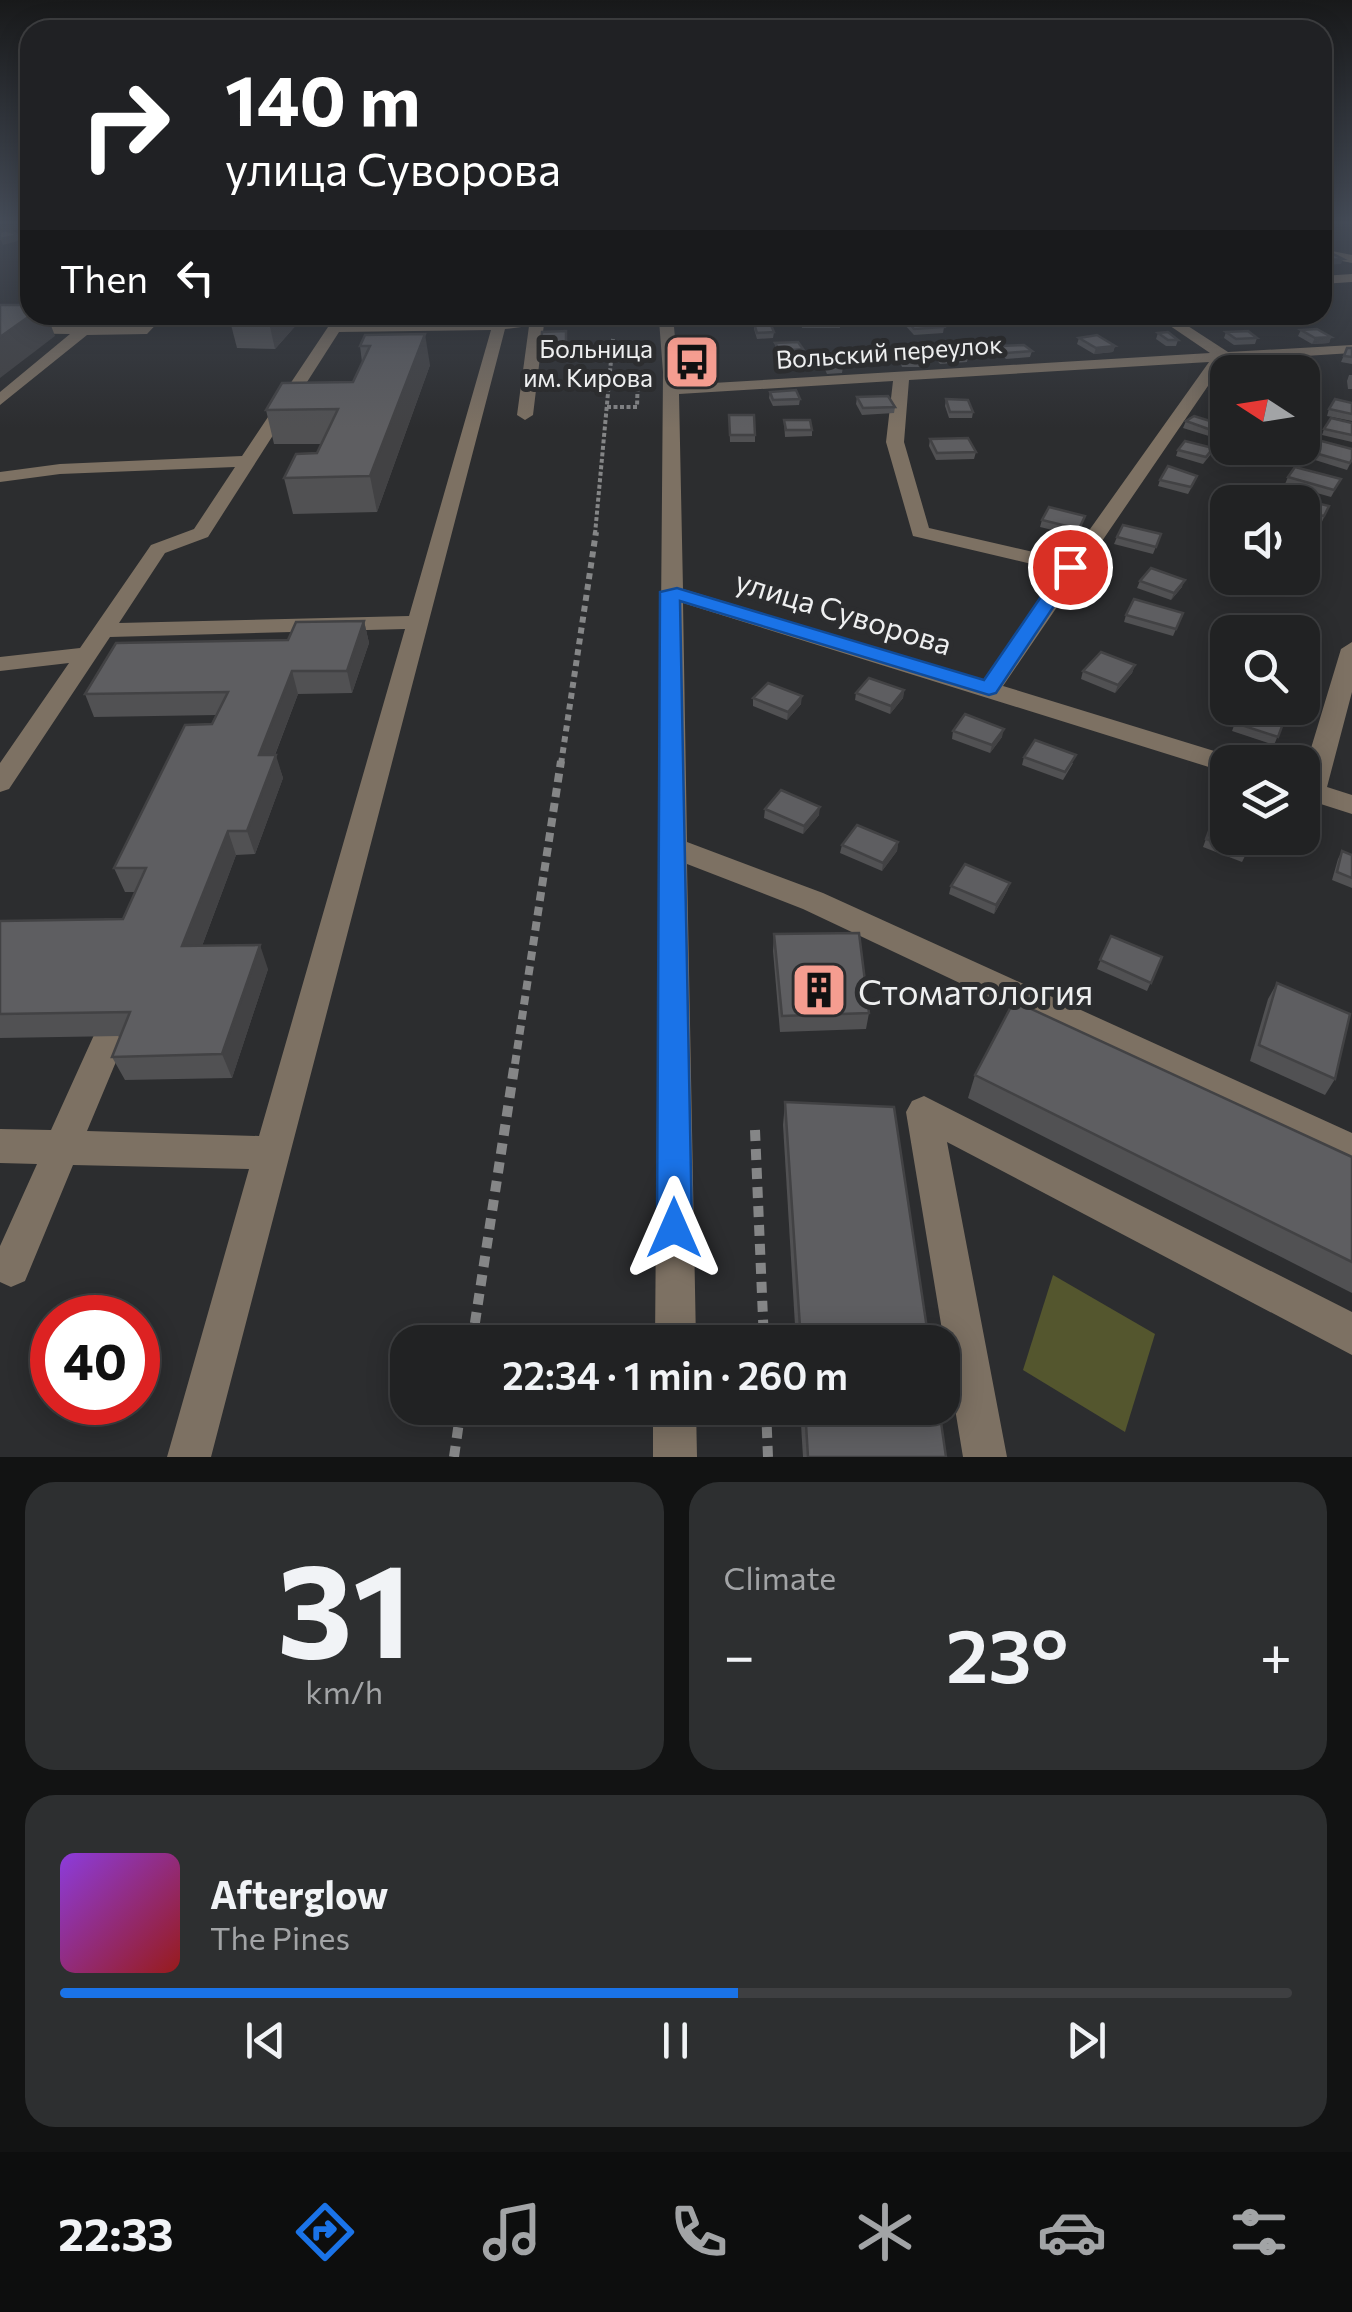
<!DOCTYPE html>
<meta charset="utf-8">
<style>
:root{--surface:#212223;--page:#2d2f30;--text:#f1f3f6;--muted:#a2a4a6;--line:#3e3f41;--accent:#1a73e8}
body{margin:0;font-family:Commissioner,sans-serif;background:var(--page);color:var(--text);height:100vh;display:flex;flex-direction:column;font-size:38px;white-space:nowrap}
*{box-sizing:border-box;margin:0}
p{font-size:32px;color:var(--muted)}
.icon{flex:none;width:55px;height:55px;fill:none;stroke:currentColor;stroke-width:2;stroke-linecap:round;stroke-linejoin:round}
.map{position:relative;height:1457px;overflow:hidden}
.sheet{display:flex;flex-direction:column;gap:25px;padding:25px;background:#121313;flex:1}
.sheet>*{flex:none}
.hud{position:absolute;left:20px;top:20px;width:1312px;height:305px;border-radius:30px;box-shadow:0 5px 25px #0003,0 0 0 2px var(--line);background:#202124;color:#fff;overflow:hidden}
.needle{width:65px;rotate:282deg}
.tools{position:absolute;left:1210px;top:355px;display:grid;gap:20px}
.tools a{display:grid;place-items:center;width:110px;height:110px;border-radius:20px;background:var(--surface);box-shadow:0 5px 25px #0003,0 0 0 2px var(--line);font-size:50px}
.speed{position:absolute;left:30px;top:1295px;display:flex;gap:20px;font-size:50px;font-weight:700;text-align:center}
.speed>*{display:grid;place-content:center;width:130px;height:130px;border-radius:50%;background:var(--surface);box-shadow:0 5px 25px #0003,0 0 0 2px var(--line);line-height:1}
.speed .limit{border:15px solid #d22;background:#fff;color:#111}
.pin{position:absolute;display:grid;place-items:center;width:85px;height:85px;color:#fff;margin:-42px;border:5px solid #fff;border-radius:50%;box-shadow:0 2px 10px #0007}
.me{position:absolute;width:110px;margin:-55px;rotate:0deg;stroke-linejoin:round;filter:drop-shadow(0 0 8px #0008)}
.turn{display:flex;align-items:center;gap:35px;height:210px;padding:0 40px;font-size:45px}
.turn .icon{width:130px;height:130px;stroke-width:2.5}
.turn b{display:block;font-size:70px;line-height:85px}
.then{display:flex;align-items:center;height:95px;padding:0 40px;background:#0003;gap:20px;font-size:38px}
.big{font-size:75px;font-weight:600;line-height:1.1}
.sheet .card{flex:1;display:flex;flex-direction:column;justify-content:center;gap:15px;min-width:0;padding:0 35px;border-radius:30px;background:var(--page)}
.sheet .dial{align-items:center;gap:0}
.dial b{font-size:130px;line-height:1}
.song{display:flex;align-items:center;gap:30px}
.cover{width:120px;height:120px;border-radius:15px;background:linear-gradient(135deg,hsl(270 70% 55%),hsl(0 70% 35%))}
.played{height:10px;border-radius:5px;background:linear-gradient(90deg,var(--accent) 55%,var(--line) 55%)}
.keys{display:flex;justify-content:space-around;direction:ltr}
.heat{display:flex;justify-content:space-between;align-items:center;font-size:55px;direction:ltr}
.sheet .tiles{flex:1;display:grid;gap:25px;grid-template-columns:1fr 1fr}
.card:last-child{grid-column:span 2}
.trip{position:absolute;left:390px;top:1325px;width:570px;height:100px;border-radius:30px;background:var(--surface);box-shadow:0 5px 25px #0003,0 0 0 2px var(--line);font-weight:600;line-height:100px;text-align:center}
.dock{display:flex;height:160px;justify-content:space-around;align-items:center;background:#0d0e0e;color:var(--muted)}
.dock .icon{width:70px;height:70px}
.dock .on{color:var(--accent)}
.dock b{font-size:45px;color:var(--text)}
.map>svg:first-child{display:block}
.green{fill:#54562e}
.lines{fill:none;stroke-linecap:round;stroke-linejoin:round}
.path-far3{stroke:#858687;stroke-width:4;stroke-dasharray:4 2.5;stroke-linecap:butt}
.path-far2{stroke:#858687;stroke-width:6;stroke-dasharray:6 5;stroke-linecap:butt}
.path-far1{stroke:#858687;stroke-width:8;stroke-dasharray:9 6;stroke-linecap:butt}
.path{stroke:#858687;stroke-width:10;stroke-dasharray:11 8;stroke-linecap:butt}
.minor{fill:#7d7163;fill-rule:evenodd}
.wall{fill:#515153}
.shaded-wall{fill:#424244}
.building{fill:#5e5e61;stroke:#424244;stroke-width:2.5}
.route{fill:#1a73e8;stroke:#114b97;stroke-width:2.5}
.labels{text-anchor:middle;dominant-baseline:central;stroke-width:10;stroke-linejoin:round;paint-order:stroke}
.far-poi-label{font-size:25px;fill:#eeeff0;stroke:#2c2d2f;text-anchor:end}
.far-street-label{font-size:25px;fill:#eeeff0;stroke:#2c2d2f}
.street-label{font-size:30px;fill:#eeeff0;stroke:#2c2d2f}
.near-poi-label{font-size:35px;fill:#eeeff0;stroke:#2c2d2f;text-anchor:start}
</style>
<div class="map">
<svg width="1352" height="1457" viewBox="0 0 1352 1457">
<rect width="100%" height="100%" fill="#2c2d2f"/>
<!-- green -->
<polygon class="green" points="1053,1275 1155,1334 1125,1432 1023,1370"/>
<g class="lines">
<!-- path-far3 -->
<g class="path-far3">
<polyline points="607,407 637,407 638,374 646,374"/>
<polyline points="595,534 613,339"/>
</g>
<!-- path-far2 -->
<polyline class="path-far2" points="561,764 596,532"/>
<!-- path-far1 -->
<polyline class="path-far1" points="515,1064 561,761"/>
<!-- path -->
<g class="path">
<polyline points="755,1130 764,1342"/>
<polyline points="472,1342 515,1062"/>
<polyline points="766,1408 768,1457"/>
<polyline points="454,1457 461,1408"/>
</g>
<!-- minor -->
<g class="minor">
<polygon points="23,224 30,224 30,229"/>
<polygon points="1322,249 1352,255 1352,263 1322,257"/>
<polygon points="1352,274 1352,282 1322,284 1322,276"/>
<polygon points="150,315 165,315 147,334 87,335 0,405 0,392 70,334 0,333 0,325 138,327"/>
<path d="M336 315H350L344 324C455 322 563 315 673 315L679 385 1210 353 1154 315H1171L1228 352 1352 345V353L1225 361 1003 686 1237 758 1240 762H1228V773L683 603 687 842 823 893 1352 1133V1168L803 909 687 864 696 1342H655L663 372 659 320 544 324 533 415 525 420 517 415 529 326 505 329 211 1457H167L249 1169 73 1165 25 1281 11 1287 0 1282V1246L37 1164 0 1163V1129L51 1130 94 1035 106 1031 118 1035 123 1045 87 1131 259 1136 405 629 110 637 9 789 0 792V763L69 663 0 671V657L80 648 151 545 194 529 235 467 60 474 0 482V472L60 464 242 456ZM491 330 409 616 119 623 165 553 208 537 339 332ZM1209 362 1068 560 929 528 904 442 909 380ZM893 381 886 442 913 536 1061 571 983 680 683 589 679 394Z"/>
<polygon points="1352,642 1352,692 1327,787 1352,795 1352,814 1302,798 1302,778 1341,649"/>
<polygon points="924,1096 1352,1312 1352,1355 947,1142 1007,1457 963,1457 906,1112 912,1101"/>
<polygon points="653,1408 696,1408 697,1457 653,1457"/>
</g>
</g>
<!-- wall -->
<g class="wall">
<polygon points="305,315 275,349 237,348 229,317"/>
<polygon points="607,315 607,327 577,327 577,321"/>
<polygon points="964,315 990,315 991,316 990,321 970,322"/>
<polygon points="800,316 840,322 840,328 802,328"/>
<polygon points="905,318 944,327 943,333 914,335 904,324"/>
<polygon points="754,323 774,332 773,338 757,339 754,329"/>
<polygon points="1301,330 1331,337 1329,343 1312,344 1298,336"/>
<polygon points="566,331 566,350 542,351 541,345"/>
<polygon points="1226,332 1257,338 1255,344 1234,345 1224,338"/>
<polygon points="1158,333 1178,340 1176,346 1166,346 1156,339"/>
<polygon points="365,335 430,365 377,512 293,514 284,478 317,453 322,444 274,444 266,410 353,382 362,362 360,346"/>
<polygon points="1079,338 1115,346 1113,352 1094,354 1077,344"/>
<polygon points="686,342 704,342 705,356 699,356 699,369 688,369"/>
<polygon points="775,343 803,349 802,355 779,357 775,350"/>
<polygon points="931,346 968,356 967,362 940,364 930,352"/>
<polygon points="1000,346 1032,351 1030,357 1006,359 999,352"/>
<polygon points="1347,348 1352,348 1352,364 1341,362"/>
<polygon points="899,351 923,361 922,367 902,367 898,357"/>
<polygon points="823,359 843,367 842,373 827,374 823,365"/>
<polygon points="1262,364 1258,372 1228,372 1230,366"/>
<polygon points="1349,375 1352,375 1352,389 1348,389 1347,381"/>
<polygon points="1228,383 1228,398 1208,395 1210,389"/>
<polygon points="770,392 800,399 799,405 773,406 769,398"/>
<polygon points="857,397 895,407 894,413 862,415 856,404"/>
<polygon points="946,399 973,412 972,418 949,418 945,406"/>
<polygon points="1352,403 1352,421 1327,416 1329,409"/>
<polygon points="729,415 755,435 755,442 730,442"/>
<polygon points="784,420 812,430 812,436 785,437"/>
<polygon points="1186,421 1221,431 1212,437 1183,428"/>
<polygon points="1352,423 1352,442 1322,435 1324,429"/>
<polygon points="930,439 976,452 974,459 936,460 929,446"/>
<polygon points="1301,449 1352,460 1347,470 1299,455"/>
<polygon points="1178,450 1211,454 1203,464 1176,456"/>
<polygon points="1288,477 1341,479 1331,497 1285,484"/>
<polygon points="1160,480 1194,483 1188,494 1158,486"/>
<polygon points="1302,502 1329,506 1321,524 1302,519"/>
<polygon points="1085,516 1077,536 1040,527 1042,520"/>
<polygon points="1161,534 1153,554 1114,544 1117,537"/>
<polygon points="1140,581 1182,587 1171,600 1137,588"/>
<polygon points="1183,613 1173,636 1124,622 1126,615"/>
<polygon points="364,621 369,643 352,693 298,694 275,755 283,778 255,854 236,855 202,946 268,969 232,1078 125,1080 112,1057 120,1036 0,1038 0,921 123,919 135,892 125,892 114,868 212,724 217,715 94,717 85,694"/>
<polygon points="1302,643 1312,667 1308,675 1302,674"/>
<polygon points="1135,665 1132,673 1115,693 1081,679 1083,671"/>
<polygon points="904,690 903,698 890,714 855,700 856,693"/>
<polygon points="753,698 801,704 787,720 753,706"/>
<polygon points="1284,721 1274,745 1232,731 1235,723"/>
<polygon points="953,731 1002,737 990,753 952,739"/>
<polygon points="1024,757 1073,763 1063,780 1022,765"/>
<polygon points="1220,802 1246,854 1242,862 1203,847"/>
<polygon points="765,809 819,815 803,834 764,818"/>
<polygon points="898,842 897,851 882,871 840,853 842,845"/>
<polygon points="1342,851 1352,855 1352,888 1332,880 1338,859"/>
<polygon points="1010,883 1007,891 994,914 949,894 951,886"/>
<polygon points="774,934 869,1013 866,1029 780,1032 773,951"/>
<polygon points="1111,936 1162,957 1147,991 1097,969"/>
<polygon points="1277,983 1335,1079 1325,1095 1250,1061 1268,999"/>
<polygon points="975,1075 1352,1157 1352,1293 968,1098"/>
<polygon points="785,1102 929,1342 796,1342 783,1125"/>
<polygon points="800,1408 939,1408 946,1457 803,1457"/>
</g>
<!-- shaded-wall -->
<g class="shaded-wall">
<polygon points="15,224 19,224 21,229 3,232 1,227"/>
<polygon points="19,235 21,240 3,245 1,240"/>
<polygon points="1343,259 1341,264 1325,265 1327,260"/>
<polygon points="31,315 47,315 55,336 0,378 0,337"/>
<polygon points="271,315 305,315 275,349 268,318"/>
<polygon points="425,334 430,365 377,512 370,476"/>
<polygon points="1331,337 1329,343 1312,344 1315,338"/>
<polygon points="1115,346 1113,352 1094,354 1096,348"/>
<polygon points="1223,425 1221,431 1212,437 1214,431"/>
<polygon points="1185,580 1182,587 1171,600 1174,593"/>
<polygon points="364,621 369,643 352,693 347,671"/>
<polygon points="1135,665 1132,673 1115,693 1118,685"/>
<polygon points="292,671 298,694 266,778 259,755"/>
<polygon points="904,690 903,698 890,714 891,706"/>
<polygon points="802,696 801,704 787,720 788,712"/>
<polygon points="1004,729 1002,737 990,753 992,745"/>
<polygon points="276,755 283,778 255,854 247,831"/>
<polygon points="820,807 819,815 803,834 804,826"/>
<polygon points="228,831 236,855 193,970 182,946"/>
<polygon points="898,842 897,851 882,871 883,863"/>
<polygon points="1010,883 1007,891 994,914 996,905"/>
<polygon points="260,945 268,969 232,1078 222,1054"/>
</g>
<!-- building -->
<g class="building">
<polygon points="5,230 19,235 0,239 0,232"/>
<polygon points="30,241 30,249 21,243"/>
<polygon points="1329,252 1343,259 1327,260 1322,258 1322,253"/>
<polygon points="0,305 30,305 31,315 0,337"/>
<polygon points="231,315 271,315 268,318 229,317"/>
<rect x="577" y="315" width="30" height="6"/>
<polygon points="800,316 838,316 840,322 802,322"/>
<polygon points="934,316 944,327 914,329 905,318"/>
<polygon points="754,323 770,323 774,332 757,333"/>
<polygon points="1317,329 1331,337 1315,338 1301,330"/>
<polygon points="566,331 566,344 541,345 542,332"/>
<polygon points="1248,331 1257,338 1236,339 1226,332"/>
<polygon points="1168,332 1178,340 1168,340 1158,333"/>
<polygon points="425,334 370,476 284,478 296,454 317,453 338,409 266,410 282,383 353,382 370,346 360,346 365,335"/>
<polygon points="1097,335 1115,346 1096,348 1079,338"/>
<polygon points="686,342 704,342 705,350 698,350 699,363 688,363"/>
<polygon points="798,342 803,349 780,351 775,343"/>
<polygon points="957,345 968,356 941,357 931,346"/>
<polygon points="1024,345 1032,351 1007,353 1000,346"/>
<polygon points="1347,348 1352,348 1352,357 1344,356"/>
<polygon points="899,351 919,351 923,361 902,361"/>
<polygon points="839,358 843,367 828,367 823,359"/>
<polygon points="1237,359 1262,364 1255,372 1230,366"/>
<polygon points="1218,381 1228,383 1228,391 1210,389"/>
<polygon points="796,390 800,399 773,400 770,392"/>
<polygon points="888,396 895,407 863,408 857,397"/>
<polygon points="946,399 968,400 973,412 950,412"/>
<polygon points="1335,399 1352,403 1352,414 1329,409"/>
<polygon points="729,415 754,415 755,435 730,435"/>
<polygon points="1194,416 1223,425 1214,431 1186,421"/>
<polygon points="1331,418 1352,423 1352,435 1324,429"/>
<polygon points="784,420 810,420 812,430 786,430"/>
<polygon points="968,438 976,452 937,453 930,439"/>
<polygon points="1310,438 1352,449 1352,459 1350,463 1301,449"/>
<polygon points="1185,441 1213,448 1206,457 1178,450"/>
<polygon points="1168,466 1197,476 1191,487 1160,480"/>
<polygon points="1295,467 1341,479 1334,490 1288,477"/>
<polygon points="1284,495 1329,506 1324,516 1302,511 1302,502 1281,502"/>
<polygon points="1049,507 1085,516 1079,529 1042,520"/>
<polygon points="1123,525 1161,534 1156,547 1117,537"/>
<polygon points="1151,568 1185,580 1174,593 1140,581"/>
<polygon points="1134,599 1183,613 1176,629 1126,615"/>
<polygon points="364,621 347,671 292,671 259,755 276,755 247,831 228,831 182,946 260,945 222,1054 112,1057 130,1012 0,1014 0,921 123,919 146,868 114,868 185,725 212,724 228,692 85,694 116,643 288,640 296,622"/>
<polygon points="1302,643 1316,647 1312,667 1302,665"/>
<polygon points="1101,652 1135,665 1118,685 1083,671"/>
<polygon points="869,678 904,690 891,706 856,693"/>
<polygon points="768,683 802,696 788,712 753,698"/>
<polygon points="1242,708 1284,721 1278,737 1235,723"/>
<polygon points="965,714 1004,729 992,745 953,731"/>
<polygon points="1035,740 1076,755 1065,772 1024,757"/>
<polygon points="781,790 820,807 804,826 765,809"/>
<polygon points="1220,802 1228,805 1228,838 1252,838 1246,854 1206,839"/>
<polygon points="857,825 898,842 883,863 842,845"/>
<polygon points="1342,851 1352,855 1352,878 1337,872"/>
<polygon points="965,864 1010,883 996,905 951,886"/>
<polygon points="859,933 869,1013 782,1016 774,934"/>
<polygon points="1111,936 1162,957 1151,983 1100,960"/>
<polygon points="1277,983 1350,1014 1335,1079 1259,1045"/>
<polygon points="1014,1001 1352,1157 1352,1262 975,1075"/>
<polygon points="785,1102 894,1107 929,1342 801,1342"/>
<polygon points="805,1408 939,1408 946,1457 808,1457"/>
</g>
<!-- sky -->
<linearGradient id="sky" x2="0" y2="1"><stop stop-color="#18191a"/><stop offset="0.52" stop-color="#454c58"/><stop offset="1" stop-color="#454c58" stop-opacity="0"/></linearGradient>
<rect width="1352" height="428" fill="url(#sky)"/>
<!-- route -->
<polygon class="route" points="1070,561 1080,567 996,693 989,695 680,601 692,1228 687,1241 674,1246 662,1241 657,1228 660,592 677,588 984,680 1064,563"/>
<!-- icons -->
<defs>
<g id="bus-square" transform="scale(2.875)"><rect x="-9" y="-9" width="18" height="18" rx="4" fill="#f59d90" stroke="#2c2d2f"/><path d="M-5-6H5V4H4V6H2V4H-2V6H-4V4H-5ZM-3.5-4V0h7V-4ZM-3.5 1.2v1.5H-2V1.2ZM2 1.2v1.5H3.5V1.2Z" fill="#111"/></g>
<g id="building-square" transform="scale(2.875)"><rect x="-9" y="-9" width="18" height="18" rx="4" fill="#f59d90" stroke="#2c2d2f"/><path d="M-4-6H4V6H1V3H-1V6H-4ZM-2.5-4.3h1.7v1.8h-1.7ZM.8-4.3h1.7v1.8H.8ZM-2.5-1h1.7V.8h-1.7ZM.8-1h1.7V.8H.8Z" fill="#111"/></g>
</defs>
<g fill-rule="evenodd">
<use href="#bus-square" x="692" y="362"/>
<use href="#building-square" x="819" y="990"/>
</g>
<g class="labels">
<!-- far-poi labels -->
<g class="far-poi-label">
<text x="653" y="348">Больница<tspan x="653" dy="29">им. Кирова</tspan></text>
</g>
<!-- far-street labels -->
<g class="far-street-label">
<text transform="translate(889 351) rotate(-4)">Вольский переулок</text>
</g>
<!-- street labels -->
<g class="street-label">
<text transform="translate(844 611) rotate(17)">улица Суворова</text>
</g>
<!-- near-poi labels -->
<g class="near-poi-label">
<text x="858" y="990">Стоматология</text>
</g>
</g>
</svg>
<div class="tools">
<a><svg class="needle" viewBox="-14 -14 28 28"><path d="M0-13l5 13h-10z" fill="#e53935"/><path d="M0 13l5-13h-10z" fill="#a2a4a6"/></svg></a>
<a><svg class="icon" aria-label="sound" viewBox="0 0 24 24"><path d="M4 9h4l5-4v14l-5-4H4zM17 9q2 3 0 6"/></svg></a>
<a><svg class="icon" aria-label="search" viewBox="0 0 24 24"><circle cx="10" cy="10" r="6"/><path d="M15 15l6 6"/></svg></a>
<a><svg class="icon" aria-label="layers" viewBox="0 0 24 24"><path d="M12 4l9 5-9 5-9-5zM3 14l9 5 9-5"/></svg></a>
</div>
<div class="speed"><div class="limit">40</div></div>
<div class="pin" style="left:1070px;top:567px;background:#d93025"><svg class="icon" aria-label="arrive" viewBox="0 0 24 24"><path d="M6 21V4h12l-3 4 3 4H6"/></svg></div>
<svg class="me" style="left:674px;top:1228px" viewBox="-20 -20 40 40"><path d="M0-17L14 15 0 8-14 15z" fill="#1a73e8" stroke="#fff" stroke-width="4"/></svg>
<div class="trip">22:34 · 1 min · 260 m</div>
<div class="hud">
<div class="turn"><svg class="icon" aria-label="right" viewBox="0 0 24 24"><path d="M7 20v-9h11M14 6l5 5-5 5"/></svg><div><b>140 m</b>улица Суворова</div></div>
<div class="then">Then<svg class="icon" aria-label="left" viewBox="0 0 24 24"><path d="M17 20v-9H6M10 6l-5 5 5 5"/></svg></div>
</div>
</div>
<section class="sheet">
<div class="tiles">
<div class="card dial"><b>31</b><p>km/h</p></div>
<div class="card"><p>Climate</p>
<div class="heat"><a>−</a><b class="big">23°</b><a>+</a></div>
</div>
<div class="card">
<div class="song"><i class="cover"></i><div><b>Afterglow</b><p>The Pines</p></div></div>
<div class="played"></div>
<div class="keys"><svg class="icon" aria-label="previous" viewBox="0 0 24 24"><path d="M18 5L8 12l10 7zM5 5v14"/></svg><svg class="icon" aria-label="pause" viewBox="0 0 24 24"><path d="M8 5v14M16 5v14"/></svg><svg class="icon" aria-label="next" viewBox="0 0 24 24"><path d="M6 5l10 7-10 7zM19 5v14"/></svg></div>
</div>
</div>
</section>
<nav class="dock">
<b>22:33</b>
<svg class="icon on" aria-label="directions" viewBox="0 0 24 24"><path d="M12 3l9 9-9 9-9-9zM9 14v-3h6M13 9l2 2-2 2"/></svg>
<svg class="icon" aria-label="music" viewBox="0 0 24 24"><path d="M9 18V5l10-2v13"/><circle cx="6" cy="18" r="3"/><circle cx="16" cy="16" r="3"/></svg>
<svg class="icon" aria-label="phone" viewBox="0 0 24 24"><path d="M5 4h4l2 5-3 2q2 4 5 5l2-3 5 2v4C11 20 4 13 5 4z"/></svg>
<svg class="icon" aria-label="climate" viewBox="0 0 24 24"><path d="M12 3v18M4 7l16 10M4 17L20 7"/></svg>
<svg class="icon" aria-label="car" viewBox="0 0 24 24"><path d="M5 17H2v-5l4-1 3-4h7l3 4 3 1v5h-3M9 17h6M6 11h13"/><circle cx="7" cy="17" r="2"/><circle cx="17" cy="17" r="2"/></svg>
<svg class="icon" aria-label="filters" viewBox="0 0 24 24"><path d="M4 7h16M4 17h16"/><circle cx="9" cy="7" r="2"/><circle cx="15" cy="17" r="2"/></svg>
</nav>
